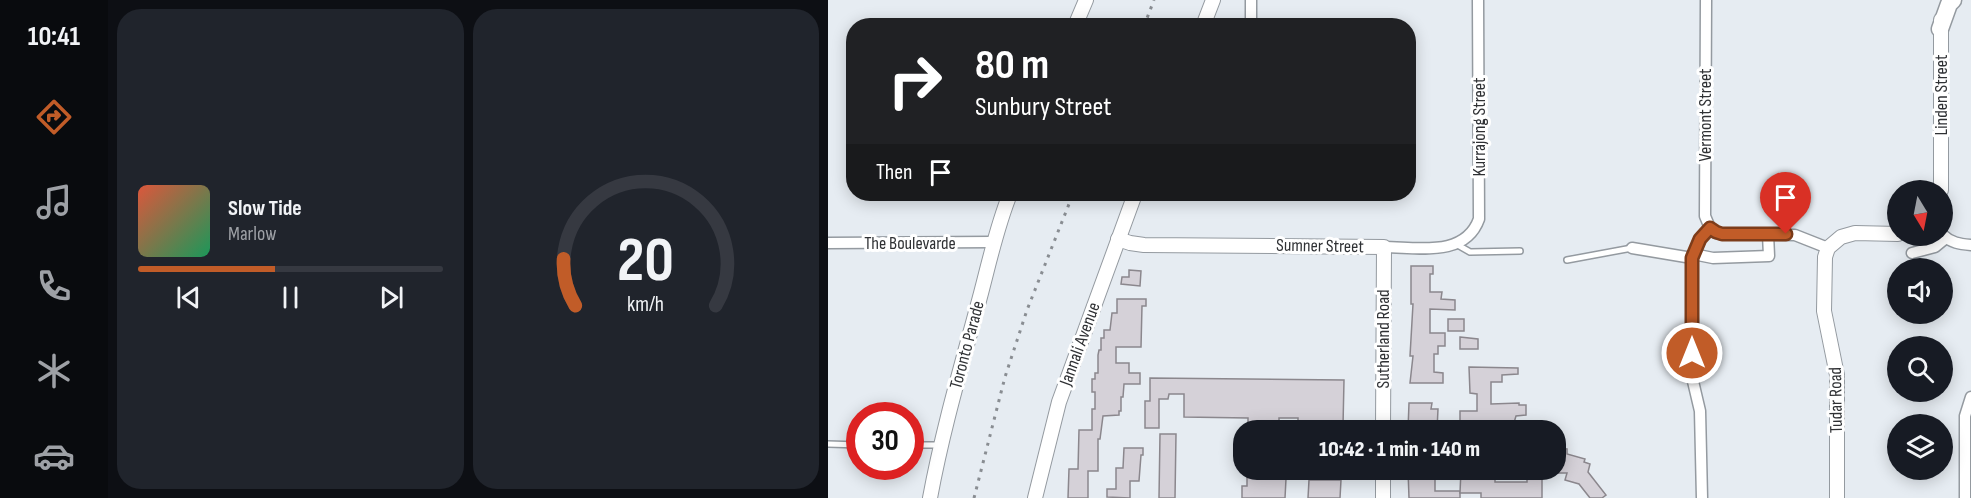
<!DOCTYPE html>
<meta charset="utf-8">
<style>
:root{--surface:#171b24;--page:#20242c;--text:#f1f3f6;--muted:#9ea1a6;--line:#363941;--accent:#c15c28}
body{margin:0;font-family:"Sofia Sans Condensed",sans-serif;background:var(--page);color:var(--text);height:100vh;display:flex;flex-direction:column;font-size:22px;white-space:nowrap}
*{box-sizing:border-box;margin:0}
p{font-size:20px;color:var(--muted)}
.icon{flex:none;width:33px;height:33px;fill:none;stroke:currentColor;stroke-width:2;stroke-linecap:round;stroke-linejoin:round}
.map{position:relative;flex:1;overflow:hidden}
.sheet{display:flex;flex-direction:column;gap:9px;padding:9px;background:#0d0f14;width:720px}
.sheet>*{flex:none}
.hud{position:absolute;left:18px;top:18px;width:570px;height:183px;border-radius:24px;box-shadow:0 3px 15px #0003;background:#202124;color:#fff;overflow:hidden}
.needle{width:39px;rotate:170deg}
.tools{position:absolute;left:1059px;top:180px;display:grid;gap:12px}
.tools a{display:grid;place-items:center;width:66px;height:66px;border-radius:50%;background:var(--surface);box-shadow:0 3px 15px #0003;font-size:30px}
.speed{position:absolute;left:18px;top:402px;display:flex;gap:12px;font-size:30px;font-weight:700;text-align:center}
.speed>*{display:grid;place-content:center;width:78px;height:78px;border-radius:50%;background:var(--surface);box-shadow:0 3px 15px #0003;line-height:1}
.speed .limit{border:9px solid #d22;background:#fff;color:#111}
.pin{position:absolute;display:grid;place-items:center;width:51px;height:51px;color:#fff;margin:-62px -26px;border-radius:50% 50% 50% 0;rotate:-45deg;box-shadow:0 0 6px #0007}
.pin .icon{rotate:45deg}
.me{position:absolute;width:66px;margin:-33px;rotate:0deg;stroke-linejoin:round;filter:drop-shadow(0 0 4px #0008)}
.turn{display:flex;align-items:center;gap:21px;height:126px;padding:0 30px;font-size:27px}
.turn .icon{width:78px;height:78px;stroke-width:2.5}
.turn b{display:block;font-size:42px;line-height:51px}
.then{display:flex;align-items:center;height:57px;padding:0 30px;background:#0003;gap:12px;font-size:22px}
.sheet .widget{flex:1;display:flex;flex-direction:column;justify-content:center;gap:9px;min-width:0;padding:0 21px;border-radius:24px;background:var(--page)}
.sheet .dial{align-items:center;gap:0}
.dial svg{height:156px;overflow:visible;fill:none;stroke:var(--line);stroke-width:7;stroke-linecap:round;text-anchor:middle}
.dial text{fill:var(--text);stroke:none}
.song{display:flex;align-items:center;gap:18px}
.cover{width:72px;height:72px;border-radius:9px;background:linear-gradient(135deg,hsl(10 70% 55%),hsl(150 70% 35%))}
.played{height:6px;border-radius:3px;background:linear-gradient(90deg,var(--accent) 45%,var(--line) 45%)}
.keys{display:flex;justify-content:space-around;direction:ltr}
.sheet .tiles{flex:1;display:grid;gap:9px;grid-template-columns:repeat(2,1fr)}
.trip{position:absolute;left:405px;top:420px;width:333px;height:60px;border-radius:24px;background:var(--surface);box-shadow:0 3px 15px #0003;font-weight:800;line-height:60px;text-align:center}
main{display:flex;flex:1;min-height:0}
.menu{display:flex;flex-direction:column;width:108px;justify-content:space-around;align-items:center;background:#090b0e;color:var(--muted)}
.menu .icon{width:42px;height:42px}
.menu .selected{color:var(--accent)}
.menu b{font-size:27px;color:var(--text)}
.map>svg:first-child{display:block}
.building{fill:#d5d1d8;stroke:#8b878d;stroke-width:1.5}
.lines{fill:none;stroke-linecap:round;stroke-linejoin:round}
.lane-casing{stroke:#949aa0;stroke-width:8}
.street-casing{stroke:#949aa0;stroke-width:13}
.secondary-casing{stroke:#949aa0;stroke-width:16}
.primary-casing{stroke:#949aa0;stroke-width:19}
.lane{stroke:#fff;stroke-width:5}
.street{stroke:#fff;stroke-width:10}
.secondary{stroke:#fff;stroke-width:14}
.primary{stroke:#fff;stroke-width:16}
.rail{stroke:#898d92;stroke-width:3;stroke-dasharray:3 6;stroke-linecap:butt}
.route-casing{stroke:#7d3c1a;stroke-width:15}
.route{stroke:#c15c28;stroke-width:10}
.labels{text-anchor:middle;dominant-baseline:central;stroke-width:6;stroke-linejoin:round;paint-order:stroke}
.street-label{font-size:18px;fill:#2f3134;stroke:#fff}
</style>
<main>
<nav class="menu">
<b>10:41</b>
<svg class="icon selected" aria-label="directions" viewBox="0 0 24 24"><path d="M12 3l9 9-9 9-9-9zM9 14v-3h6M13 9l2 2-2 2"/></svg>
<svg class="icon" aria-label="music" viewBox="0 0 24 24"><path d="M9 18V5l10-2v13"/><circle cx="6" cy="18" r="3"/><circle cx="16" cy="16" r="3"/></svg>
<svg class="icon" aria-label="phone" viewBox="0 0 24 24"><path d="M5 4h4l2 5-3 2q2 4 5 5l2-3 5 2v4C11 20 4 13 5 4z"/></svg>
<svg class="icon" aria-label="climate" viewBox="0 0 24 24"><path d="M12 3v18M4 7l16 10M4 17L20 7"/></svg>
<svg class="icon" aria-label="car" viewBox="0 0 24 24"><path d="M5 17H2v-5l4-1 3-4h7l3 4 3 1v5h-3M9 17h6M6 11h13"/><circle cx="7" cy="17" r="2"/><circle cx="17" cy="17" r="2"/></svg>
</nav>
<section class="sheet">
<div class="tiles">
<div class="widget">
<div class="song"><i class="cover"></i><div><b>Slow Tide</b><p>Marlow</p></div></div>
<div class="played"></div>
<div class="keys"><svg class="icon" aria-label="previous" viewBox="0 0 24 24"><path d="M18 5L8 12l10 7zM5 5v14"/></svg><svg class="icon" aria-label="pause" viewBox="0 0 24 24"><path d="M8 5v14M16 5v14"/></svg><svg class="icon" aria-label="next" viewBox="0 0 24 24"><path d="M6 5l10 7-10 7zM19 5v14"/></svg></div>
</div>
<div class="widget dial"><svg viewBox="0 0 100 80">
<path d="M14 69A42 42 0 1 1 86 69"/>
<path d="M14 69A42 42 0 0 1 8 45" stroke="#c15c28"/>
<text x="50" y="56" font-size="32" font-weight="700">20</text>
<text x="50" y="72" font-size="11">km/h</text>
</svg></div>
</div>
</section>
<div class="map">
<svg width="1143" height="498" viewBox="0 0 1143 498">
<rect width="100%" height="100%" fill="#e6ecf2"/>
<!-- building -->
<g class="building">
<polygon points="583,266 605,266 605,274 602,274 602,292 614,292 613,299 627,300 627,310 602,309 602,333 617,333 617,346 610,346 610,354 606,354 606,372 615,373 615,383 582,383 585,356 582,356 585,304 583,304"/>
<polygon points="301,270 313,271 312,286 293,284 294,277 301,277"/>
<polygon points="289,299 318,299 318,306 314,306 313,347 288,347 288,363 301,363 301,373 312,373 312,384 296,384 295,397 293,397 293,411 291,411 291,415 275,416 272,439 270,439 270,471 260,471 260,498 240,498 241,469 250,469 251,430 264,430 264,409 267,409 267,392 264,392 264,379 267,379 267,373 270,373 270,355 271,350 273,350 273,338 276,338 276,330 282,330 284,313 289,313"/>
<rect x="620" y="319" width="16" height="12"/>
<polygon points="632,337 650,339 650,349 632,349"/>
<polygon points="641,367 690,368 690,374 674,375 674,382 663,382 663,404 691,403 691,405 698,405 698,415 688,416 685,426 679,427 679,430 632,429 632,411 649,411 649,394 642,393"/>
<polygon points="322,378 516,380 515,426 470,426 470,418 451,418 451,430 420,430 420,418 356,417 356,394 341,394 340,399 331,399 331,428 317,428 317,401 322,401"/>
<polygon points="581,403 604,403 603,409 610,409 609,430 580,430"/>
<polygon points="332,434 348,434 347,498 331,498"/>
<polygon points="296,448 315,448 315,455 313,455 311,481 302,481 302,498 279,497 279,489 288,489 288,468 295,468"/>
<polygon points="728,448 739,449 739,454 757,459 756,462 762,464 760,472 778,495 774,498 762,498 751,484 737,480 739,473 728,473"/>
<polygon points="419,470 472,470 472,479 458,479 457,498 414,498 414,486 419,486"/>
<polygon points="580,470 607,470 607,491 632,491 632,498 581,498"/>
<polygon points="633,470 667,470 667,482 699,482 699,470 714,470 714,498 653,498 653,493 632,493"/>
<polygon points="481,480 513,480 512,498 480,498"/>
</g>
<g class="lines">
<!-- lane casing -->
<g class="lane-casing">
<g id="lane">
<polyline points="628,244 642,252 692,251"/>
<polyline points="739,260 804,248"/>
<polyline points="0,444 32,445"/>
<polyline points="82,445 112,445"/>
</g>
</g>
<!-- street casing -->
<g class="street-casing">
<g id="street">
<polyline points="423,0 423,26"/>
<polyline points="878,0 877,216 882,228"/>
<path d="M1115 235C1123 243 1132 244 1143 245"/>
<polyline points="0,243 165,242"/>
<path d="M556 247C589 247 637 258 651 219L650 0"/>
<polyline points="804,248 864,258 872,239 882,228 888,233 894,234 967,235 1000,248"/>
<polyline points="1084,253 1107,247 1118,238"/>
<polyline points="865,254 885,258 941,256 940,234"/>
<polyline points="864,258 864,377 872,411 874,498"/>
<polyline points="1137,498 1137,416 1143,397"/>
</g>
</g>
<!-- secondary casing -->
<g class="secondary-casing">
<g id="secondary">
<polyline points="247,26 258,0"/>
<polyline points="375,26 385,0"/>
<polyline points="1113,190 1113,20"/>
<polyline points="290,239 302,243 316,245 556,247 555,430"/>
<path d="M102 498C114 433 132 371 149 308 160 269 167 231 182 194"/>
<polyline points="207,498 231,402 307,194"/>
<polyline points="555,498 555,470"/>
<polyline points="1009,498 1009,375 996,311 997,257 1000,248 1013,237 1027,233 1070,234"/>
</g>
</g>
<!-- primary casing -->
<g class="primary-casing">
<polyline id="primary" points="1112,29 1121,4 1125,0"/>
</g>
<!-- lane -->
<use href="#lane" class="lane"/>
<!-- street -->
<use href="#street" class="street"/>
<!-- secondary -->
<use href="#secondary" class="secondary"/>
<!-- primary -->
<use href="#primary" class="primary"/>
<!-- rail -->
<g class="rail">
<polyline points="316,26 326,0"/>
<polyline points="146,498 177,377 199,310 245,194"/>
</g>
</g>
<g class="lines">
<!-- route casing -->
<g class="route-casing">
<polyline id="route" points="864,353 864,258 872,239 882,228 888,232 894,234 958,234"/>
</g>
<!-- route -->
<use href="#route" class="route"/>
</g>
<g class="labels">
<!-- street labels -->
<g class="street-label">
<text transform="translate(1113 95) rotate(-90)">Linden Street</text>
<text transform="translate(877 115) rotate(-90)">Vermont Street</text>
<text transform="translate(651 127) rotate(-90)">Kurrajong Street</text>
<text x="82" y="243">The Boulevarde</text>
<text transform="translate(492 246) rotate(1)">Sumner Street</text>
<text transform="translate(555 339) rotate(-90)">Sutherland Road</text>
<text transform="translate(252 344) rotate(-70)">Jannali Avenue</text>
<text transform="translate(139 345) rotate(-75)">Toronto Parade</text>
<text transform="translate(1008 400) rotate(-91)">Tudar Road</text>
</g>
</g>
</svg>
<div class="tools">
<a><svg class="needle" viewBox="-14 -14 28 28"><path d="M0-13l5 13h-10z" fill="#e53935"/><path d="M0 13l5-13h-10z" fill="#9ea1a6"/></svg></a>
<a><svg class="icon" aria-label="sound" viewBox="0 0 24 24"><path d="M4 9h4l5-4v14l-5-4H4zM17 9q2 3 0 6"/></svg></a>
<a><svg class="icon" aria-label="search" viewBox="0 0 24 24"><circle cx="10" cy="10" r="6"/><path d="M15 15l6 6"/></svg></a>
<a><svg class="icon" aria-label="layers" viewBox="0 0 24 24"><path d="M12 4l9 5-9 5-9-5zM3 14l9 5 9-5"/></svg></a>
</div>
<div class="speed"><div class="limit">30</div></div>
<div class="pin" style="left:958px;top:234px;background:#d93025"><svg class="icon" aria-label="arrive" viewBox="0 0 24 24"><path d="M6 21V4h12l-3 4 3 4H6"/></svg></div>
<svg class="me" style="left:864px;top:353px" viewBox="-20 -20 40 40"><circle r="17" fill="#c15c28" stroke="#fff" stroke-width="3"/><path d="M0-11L8 9 0 5-8 9z" fill="#fff"/></svg>
<div class="trip">10:42 · 1 min · 140 m</div>
<div class="hud">
<div class="turn"><svg class="icon" aria-label="right" viewBox="0 0 24 24"><path d="M7 20v-9h11M14 6l5 5-5 5"/></svg><div><b>80 m</b>Sunbury Street</div></div>
<div class="then">Then<svg class="icon" aria-label="arrive" viewBox="0 0 24 24"><path d="M6 21V4h12l-3 4 3 4H6"/></svg></div>
</div>
</div>
</main>
